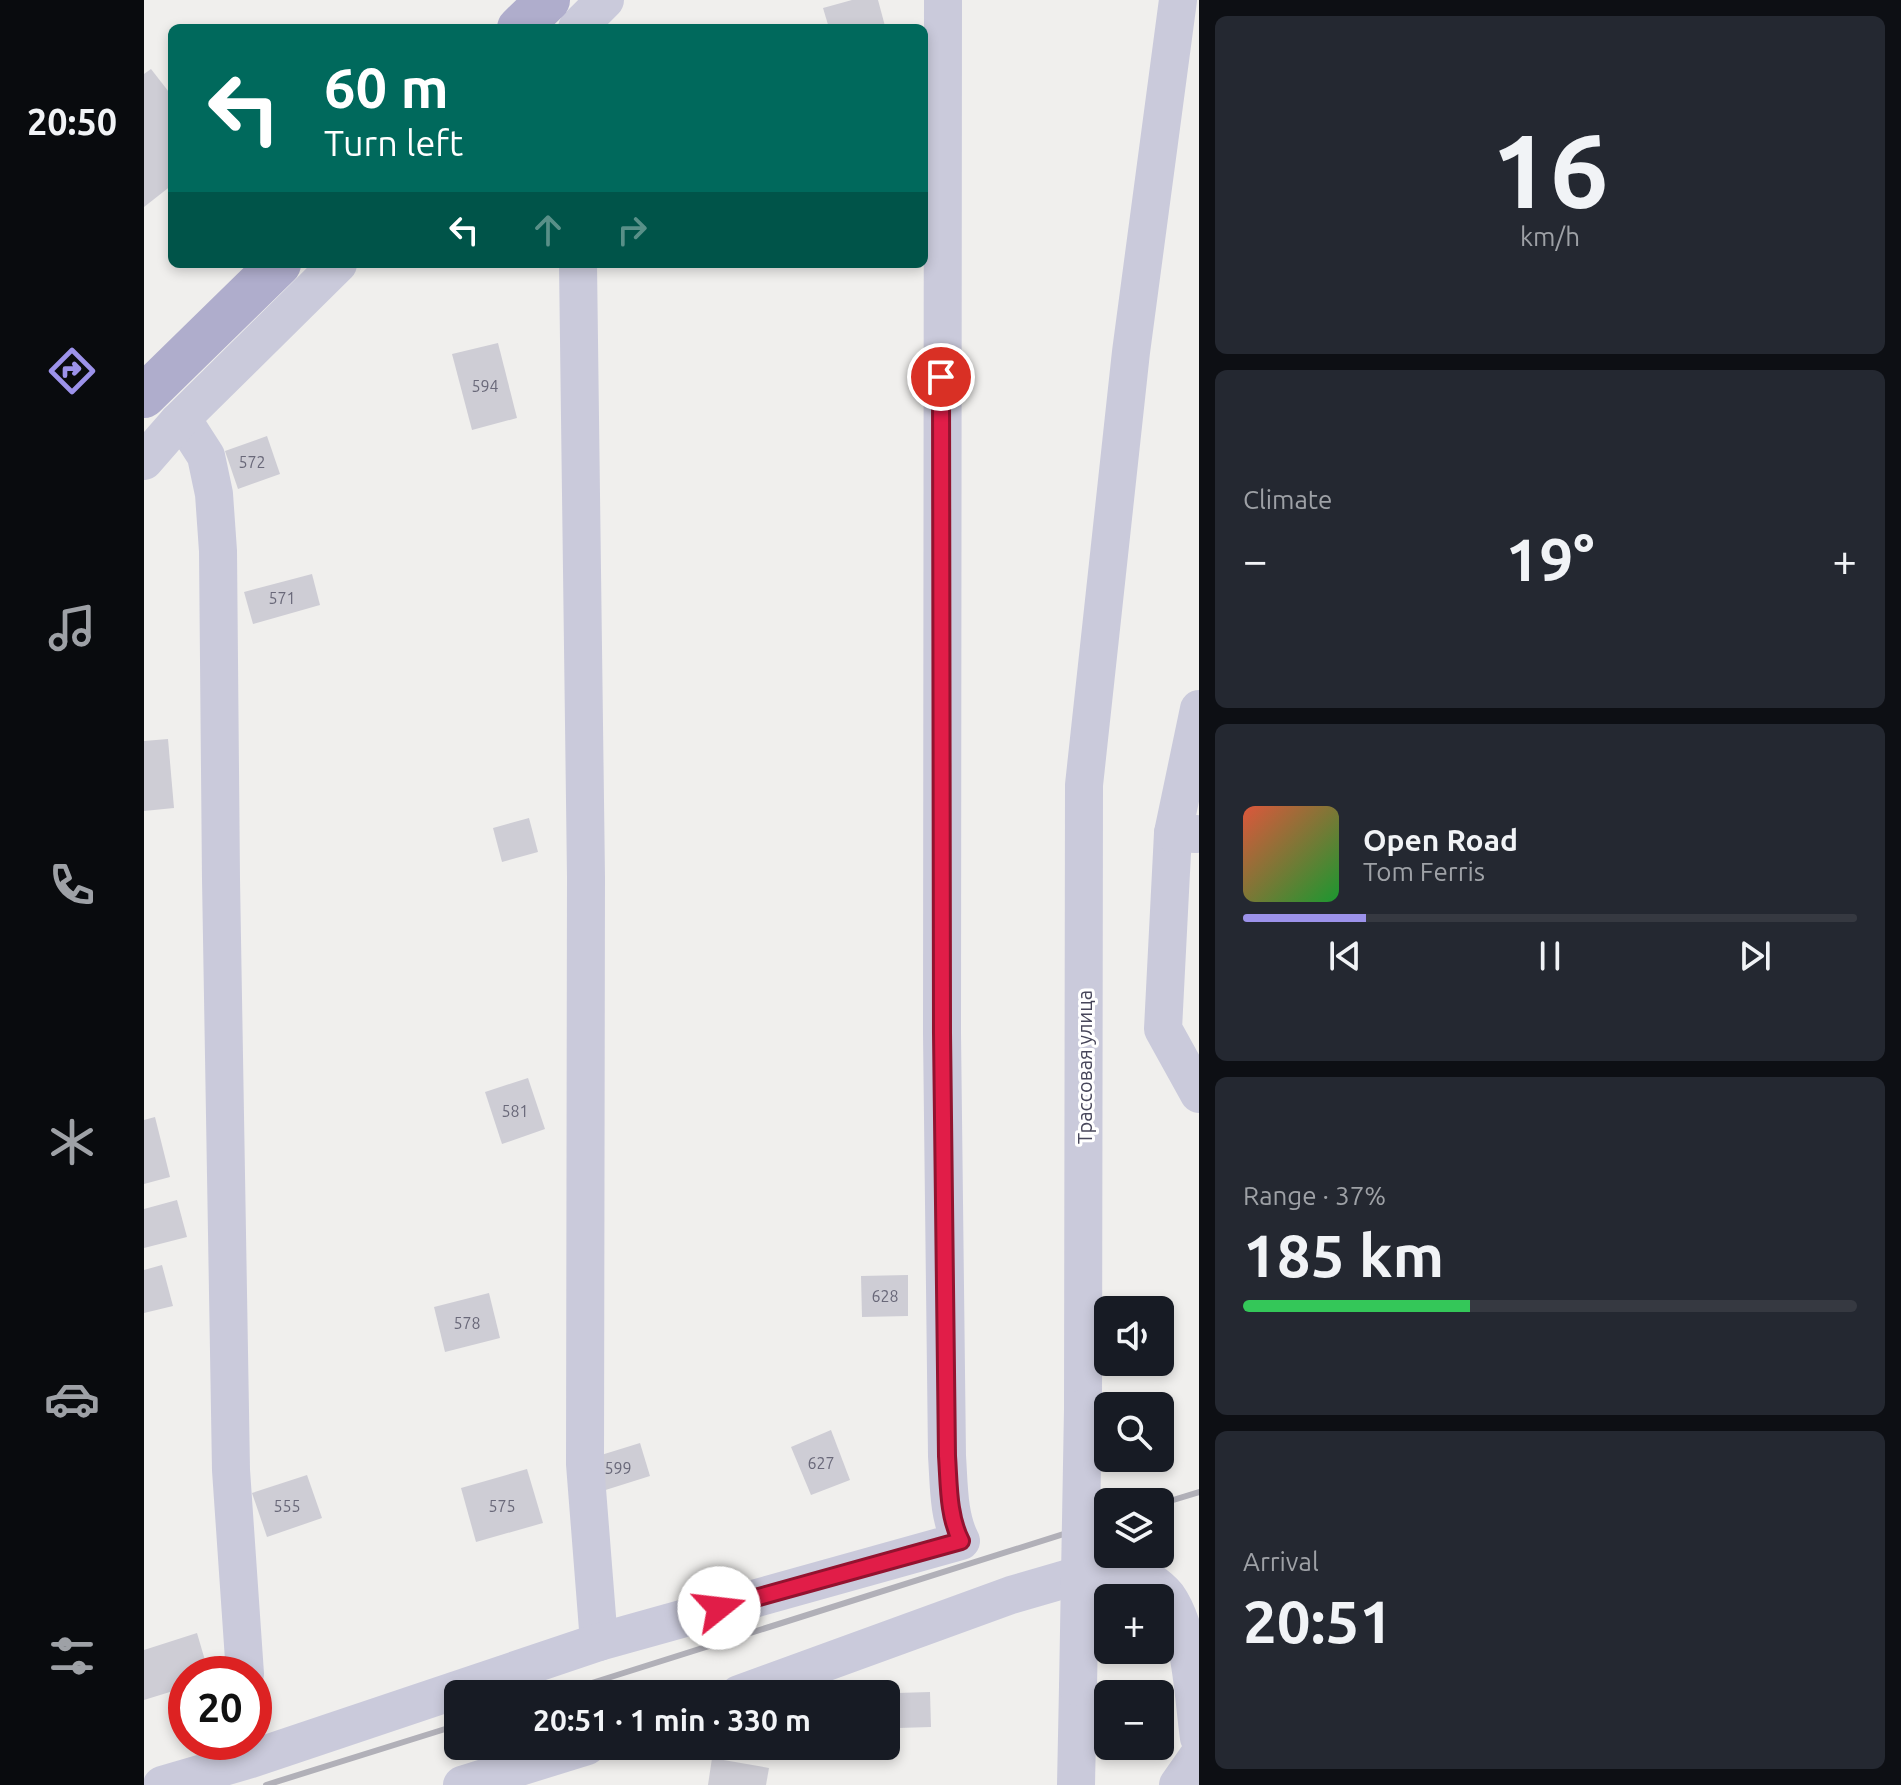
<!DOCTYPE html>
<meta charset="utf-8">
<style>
:root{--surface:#171b24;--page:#242831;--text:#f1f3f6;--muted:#9ea1a6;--line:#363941;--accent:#9c92ea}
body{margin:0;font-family:Ubuntu,sans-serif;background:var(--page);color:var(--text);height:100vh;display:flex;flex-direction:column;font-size:30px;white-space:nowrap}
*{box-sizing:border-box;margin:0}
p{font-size:26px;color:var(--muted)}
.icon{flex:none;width:44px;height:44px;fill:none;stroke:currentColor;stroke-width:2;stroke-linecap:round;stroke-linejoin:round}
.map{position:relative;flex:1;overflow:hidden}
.panel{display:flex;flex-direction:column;gap:16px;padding:16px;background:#0d0f14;width:702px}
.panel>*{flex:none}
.hud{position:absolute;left:24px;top:24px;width:760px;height:244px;border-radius:12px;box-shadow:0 4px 12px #0003;background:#00695c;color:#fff;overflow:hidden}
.buttons{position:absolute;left:950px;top:1296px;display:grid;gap:16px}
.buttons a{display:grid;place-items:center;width:80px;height:80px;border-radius:12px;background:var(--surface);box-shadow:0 4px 12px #0003;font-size:40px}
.speed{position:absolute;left:24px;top:1656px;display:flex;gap:16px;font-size:40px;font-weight:700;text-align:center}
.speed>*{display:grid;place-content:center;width:104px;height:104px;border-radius:50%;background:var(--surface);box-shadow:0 4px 12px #0003;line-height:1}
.speed .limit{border:12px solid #d22;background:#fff;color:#111}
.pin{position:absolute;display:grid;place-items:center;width:68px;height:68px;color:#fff;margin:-34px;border:4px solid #fff;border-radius:50%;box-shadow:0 2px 8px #0007}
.me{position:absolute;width:88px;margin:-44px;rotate:74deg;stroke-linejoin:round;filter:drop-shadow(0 0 6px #0008)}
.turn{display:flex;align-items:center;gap:28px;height:168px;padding:0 24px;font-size:36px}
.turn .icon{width:104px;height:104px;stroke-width:2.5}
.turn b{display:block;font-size:56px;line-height:68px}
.lanes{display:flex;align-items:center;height:76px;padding:0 24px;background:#0003;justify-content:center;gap:40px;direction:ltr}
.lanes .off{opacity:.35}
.big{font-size:60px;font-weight:700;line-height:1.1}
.panel .tile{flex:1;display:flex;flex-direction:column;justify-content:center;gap:12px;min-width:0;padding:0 28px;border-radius:12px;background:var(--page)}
.panel .dial{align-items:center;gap:0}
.dial b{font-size:104px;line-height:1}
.song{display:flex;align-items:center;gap:24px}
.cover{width:96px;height:96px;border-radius:12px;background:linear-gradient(135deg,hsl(10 70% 55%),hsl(130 70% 35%))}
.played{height:8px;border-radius:4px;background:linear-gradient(90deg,var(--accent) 20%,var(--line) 20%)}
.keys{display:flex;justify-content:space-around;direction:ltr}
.heat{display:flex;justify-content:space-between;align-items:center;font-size:44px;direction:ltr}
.charge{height:12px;border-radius:6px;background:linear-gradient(90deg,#34c759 37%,var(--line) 0)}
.trip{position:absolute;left:300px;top:1680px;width:456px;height:80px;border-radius:12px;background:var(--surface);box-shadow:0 4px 12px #0003;font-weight:700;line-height:80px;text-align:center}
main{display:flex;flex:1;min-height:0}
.menu{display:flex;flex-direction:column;width:144px;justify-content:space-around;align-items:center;background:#090b0e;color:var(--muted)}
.menu .icon{width:56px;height:56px}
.menu .current{color:var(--accent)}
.menu b{font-size:36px;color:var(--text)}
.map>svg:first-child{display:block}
.building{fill:#cecdd5}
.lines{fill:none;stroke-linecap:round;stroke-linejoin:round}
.minor{stroke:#cacadb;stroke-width:38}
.major{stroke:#afadcc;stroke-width:44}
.rail{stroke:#b1b0b8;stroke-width:6}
.minor-bridge{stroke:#cacadb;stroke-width:38}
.route-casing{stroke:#92132f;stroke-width:20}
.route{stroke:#e11d48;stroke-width:14}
.labels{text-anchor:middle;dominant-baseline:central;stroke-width:6;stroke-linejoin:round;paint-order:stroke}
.number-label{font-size:16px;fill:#696879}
.street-label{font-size:20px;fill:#47465a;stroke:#fff}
</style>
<main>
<nav class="menu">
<b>20:50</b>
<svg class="icon current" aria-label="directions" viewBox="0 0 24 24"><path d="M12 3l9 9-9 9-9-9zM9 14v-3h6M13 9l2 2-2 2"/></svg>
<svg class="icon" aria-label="music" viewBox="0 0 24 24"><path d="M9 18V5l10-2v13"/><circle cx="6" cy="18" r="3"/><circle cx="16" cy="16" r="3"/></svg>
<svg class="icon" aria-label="phone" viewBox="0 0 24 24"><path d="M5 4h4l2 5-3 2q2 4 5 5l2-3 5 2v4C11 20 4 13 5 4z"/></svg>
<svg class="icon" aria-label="climate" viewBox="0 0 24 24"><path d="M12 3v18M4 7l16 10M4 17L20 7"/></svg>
<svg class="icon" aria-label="car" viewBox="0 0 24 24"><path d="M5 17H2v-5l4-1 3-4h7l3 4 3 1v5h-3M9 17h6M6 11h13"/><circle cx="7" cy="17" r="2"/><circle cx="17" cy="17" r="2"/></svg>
<svg class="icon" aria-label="filters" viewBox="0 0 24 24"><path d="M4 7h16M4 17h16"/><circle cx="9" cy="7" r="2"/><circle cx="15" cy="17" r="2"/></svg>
</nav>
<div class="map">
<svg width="1055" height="1785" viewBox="0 0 1055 1785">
<rect width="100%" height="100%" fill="#f0efed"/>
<!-- building -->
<g class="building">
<polygon points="708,0 734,0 741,26 685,28 679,8"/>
<polygon points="7,69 28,96 28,185 0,207 0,74"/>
<polygon points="354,343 373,418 328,430 308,354"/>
<polygon points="123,436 136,474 94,489 81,451"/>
<polygon points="168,574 176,605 109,624 100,592"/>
<polygon points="24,739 30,808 0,811 0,741"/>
<polygon points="385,818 394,852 358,862 349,828"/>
<polygon points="384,1078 401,1129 358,1144 341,1092"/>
<polygon points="11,1117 26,1177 0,1184 0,1120"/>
<polygon points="33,1200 43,1237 0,1248 0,1209"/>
<polygon points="18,1265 29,1306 0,1313 0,1270"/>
<polygon points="764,1275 764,1316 718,1317 717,1276"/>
<polygon points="345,1293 356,1338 301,1352 290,1307"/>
<polygon points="687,1430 706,1480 667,1495 647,1447"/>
<polygon points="496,1443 506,1476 452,1493 441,1460"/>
<polygon points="383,1469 399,1523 332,1542 317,1488"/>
<polygon points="163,1475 178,1518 123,1537 108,1493"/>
<polygon points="53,1633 65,1674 42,1674 42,1687 0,1700 0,1650"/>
<polygon points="786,1692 787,1727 754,1728 753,1693"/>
<polygon points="699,1746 734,1746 734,1754 699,1755"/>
<polygon points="568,1758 625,1768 622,1785 564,1785"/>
</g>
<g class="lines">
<!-- minor -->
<g class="minor">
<polyline points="433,28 461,0"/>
<polyline points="434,264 442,877 441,1464 455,1642"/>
<polyline points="34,422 44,428 62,456 70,494 74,551 77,879 87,1470 101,1674"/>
<polyline points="0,461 34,422 194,264"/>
<polyline points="1029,833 1019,1029 1055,1094"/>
<polyline points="1052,834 1029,833 1055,709"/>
<polyline points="939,1409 940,785 987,352 1034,0"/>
<path d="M595 1694 867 1595 960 1568 984 1564C996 1576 1013 1583 1023 1596 1048 1631 1049 1697 1055 1738"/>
<path d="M18 1785 107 1759 455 1642 817 1541C804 1516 805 1484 803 1456L798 1033 799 0"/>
<polyline points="318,1785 443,1746"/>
<polyline points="932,1785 934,1687"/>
<polyline points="1034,1785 1055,1755"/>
</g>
<!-- major -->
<g class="major">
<polyline points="375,28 404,0"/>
<polyline points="0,396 135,264"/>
</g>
<!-- rail -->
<g class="rail">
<polyline points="1016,1504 1055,1492"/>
<polyline points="413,1694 964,1520"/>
<polyline points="122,1785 314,1725"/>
</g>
<!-- minor-bridge -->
<polyline class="minor-bridge" points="934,1687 939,1409"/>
</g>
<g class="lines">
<!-- route casing -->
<g class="route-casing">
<path id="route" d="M575 1608 817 1541C804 1516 805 1484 803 1456L798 1033 797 377"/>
</g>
<!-- route -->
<use href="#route" class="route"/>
</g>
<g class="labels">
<!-- number labels -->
<g class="number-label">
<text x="341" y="386">594</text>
<text x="108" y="462">572</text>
<text x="138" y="598">571</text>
<text x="371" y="1111">581</text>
<text x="741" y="1296">628</text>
<text x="323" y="1323">578</text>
<text x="677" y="1463">627</text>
<text x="474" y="1468">599</text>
<text x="143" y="1506">555</text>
<text x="358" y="1506">575</text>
</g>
<!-- street labels -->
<g class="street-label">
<text transform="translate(940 1067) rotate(-90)">Трассовая улица</text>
</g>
</g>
</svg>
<div class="buttons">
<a><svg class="icon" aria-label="sound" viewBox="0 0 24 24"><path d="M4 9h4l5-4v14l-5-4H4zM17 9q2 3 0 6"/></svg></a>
<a><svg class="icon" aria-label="search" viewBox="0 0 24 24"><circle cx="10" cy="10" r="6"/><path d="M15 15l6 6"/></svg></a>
<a><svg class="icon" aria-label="layers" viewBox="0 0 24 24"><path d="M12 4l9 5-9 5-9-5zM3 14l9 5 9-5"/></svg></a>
<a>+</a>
<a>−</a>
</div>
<div class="speed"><div class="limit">20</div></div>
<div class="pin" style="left:797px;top:377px;background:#d93025"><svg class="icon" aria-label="arrive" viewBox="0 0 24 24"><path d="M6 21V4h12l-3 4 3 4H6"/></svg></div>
<svg class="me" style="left:575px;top:1608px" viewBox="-20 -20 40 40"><circle r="19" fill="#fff"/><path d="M0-13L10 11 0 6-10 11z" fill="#e11d48"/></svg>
<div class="trip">20:51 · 1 min · 330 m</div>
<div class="hud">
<div class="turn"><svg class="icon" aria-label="left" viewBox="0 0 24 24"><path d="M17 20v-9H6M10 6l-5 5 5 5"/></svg><div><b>60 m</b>Turn left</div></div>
<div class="lanes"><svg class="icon" aria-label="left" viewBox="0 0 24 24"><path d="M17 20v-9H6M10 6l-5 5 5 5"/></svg><svg class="icon off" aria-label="ahead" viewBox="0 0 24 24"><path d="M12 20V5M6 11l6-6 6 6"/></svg><svg class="icon off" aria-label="right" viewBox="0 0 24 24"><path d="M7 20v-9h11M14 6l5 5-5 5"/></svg></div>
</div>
</div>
<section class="panel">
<div class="tile dial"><b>16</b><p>km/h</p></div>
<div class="tile"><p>Climate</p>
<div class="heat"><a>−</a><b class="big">19°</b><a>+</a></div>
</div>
<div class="tile">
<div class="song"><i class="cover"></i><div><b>Open Road</b><p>Tom Ferris</p></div></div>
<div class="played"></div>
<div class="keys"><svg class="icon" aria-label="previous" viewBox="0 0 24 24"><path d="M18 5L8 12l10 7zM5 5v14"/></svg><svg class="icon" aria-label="pause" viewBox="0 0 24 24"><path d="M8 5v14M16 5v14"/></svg><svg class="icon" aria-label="next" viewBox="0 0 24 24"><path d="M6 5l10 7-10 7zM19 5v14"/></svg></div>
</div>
<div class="tile"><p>Range · 37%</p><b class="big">185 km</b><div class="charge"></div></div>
<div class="tile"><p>Arrival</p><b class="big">20:51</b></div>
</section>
</main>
